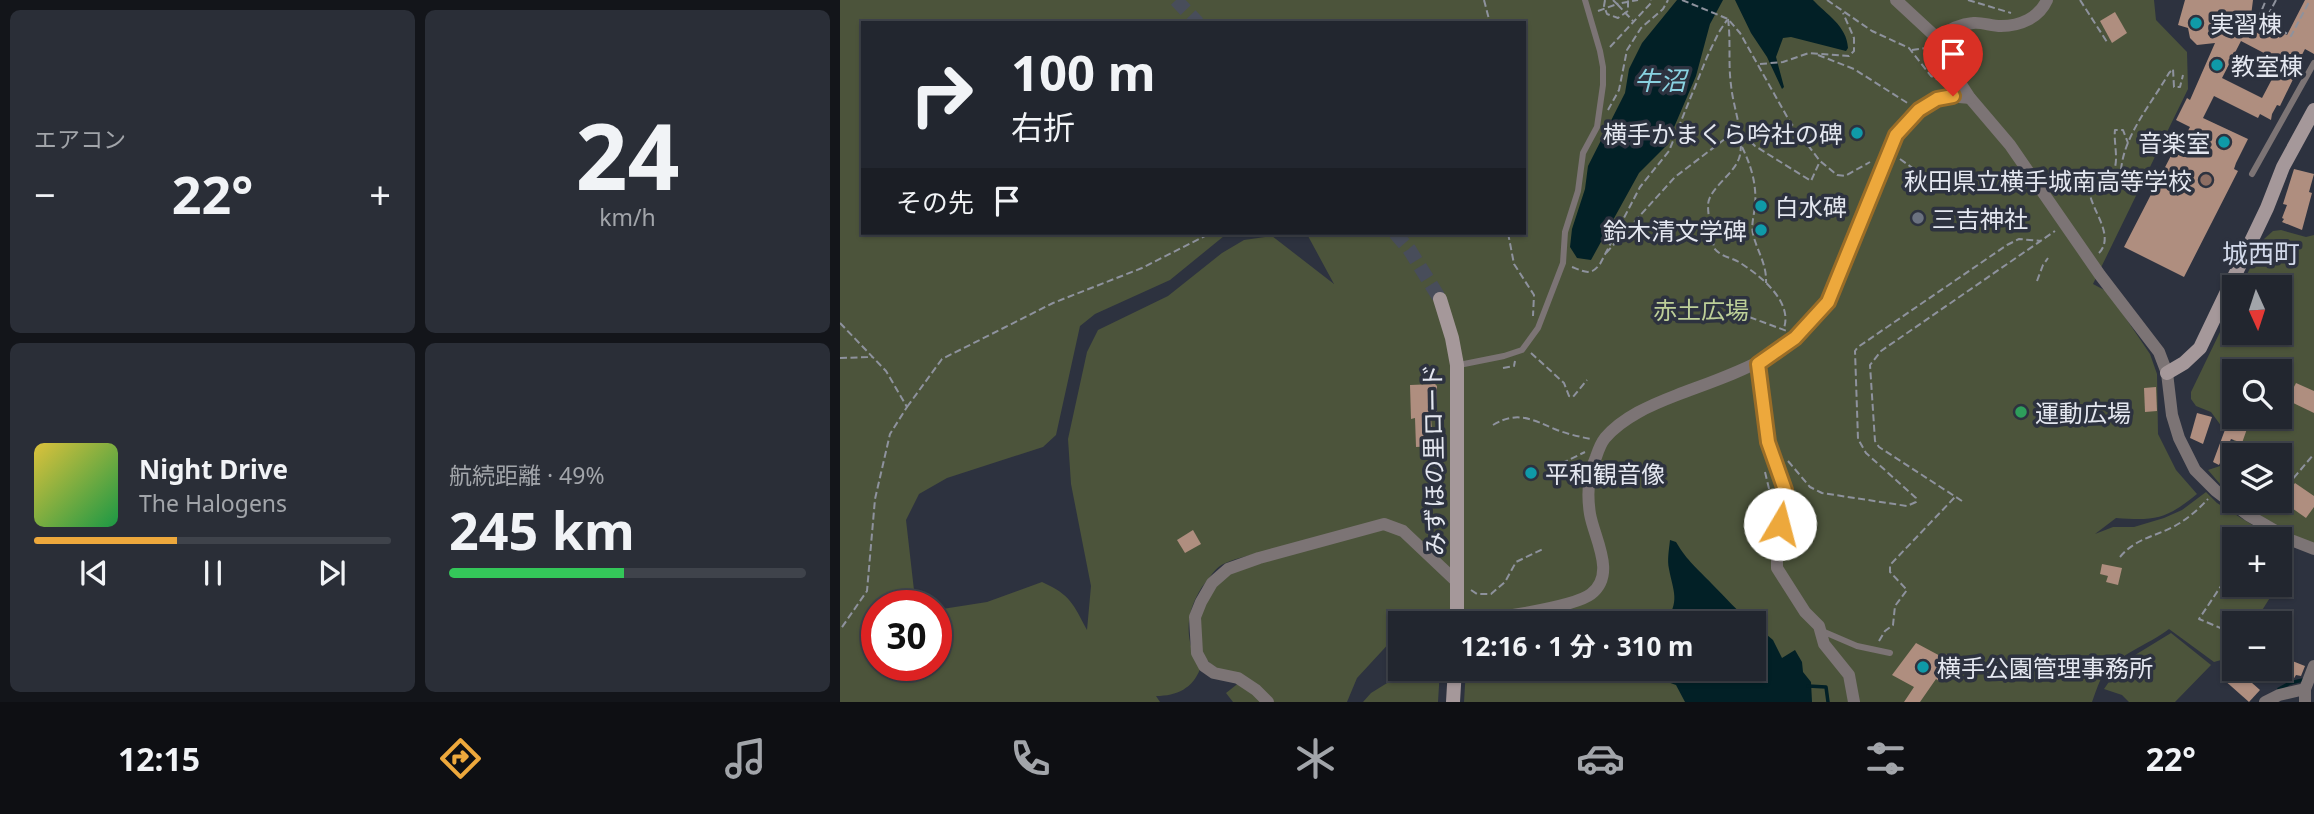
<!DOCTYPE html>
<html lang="ja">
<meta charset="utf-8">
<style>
:root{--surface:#22262f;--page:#2a2e37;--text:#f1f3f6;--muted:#a2a5aa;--line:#3f434b;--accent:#eda83c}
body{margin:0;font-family:"Noto Sans","Noto Sans JP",sans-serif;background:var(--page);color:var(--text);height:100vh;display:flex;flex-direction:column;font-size:26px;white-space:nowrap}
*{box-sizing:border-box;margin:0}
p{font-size:23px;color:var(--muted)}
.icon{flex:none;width:38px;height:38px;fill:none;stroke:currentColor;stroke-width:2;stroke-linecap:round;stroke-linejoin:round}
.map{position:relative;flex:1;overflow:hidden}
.side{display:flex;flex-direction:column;gap:10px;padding:10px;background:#13151a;width:840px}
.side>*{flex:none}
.guide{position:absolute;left:21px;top:21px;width:665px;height:214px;border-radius:0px;box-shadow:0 2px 5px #0004,0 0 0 2px var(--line);background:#22262f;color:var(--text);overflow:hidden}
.needle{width:46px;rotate:177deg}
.fabs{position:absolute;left:1382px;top:275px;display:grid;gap:14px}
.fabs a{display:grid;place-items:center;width:70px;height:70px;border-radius:0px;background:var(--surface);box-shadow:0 2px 5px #0004,0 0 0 2px var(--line);font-size:35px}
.speed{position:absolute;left:21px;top:590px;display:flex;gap:14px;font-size:35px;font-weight:700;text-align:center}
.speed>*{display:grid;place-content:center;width:91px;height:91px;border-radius:50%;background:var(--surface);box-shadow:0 2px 5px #0004,0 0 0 2px var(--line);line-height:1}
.speed .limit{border:10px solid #d22;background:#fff;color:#111}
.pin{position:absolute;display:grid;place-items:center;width:60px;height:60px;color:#fff;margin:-72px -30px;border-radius:50% 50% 50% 0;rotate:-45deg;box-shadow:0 0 7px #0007}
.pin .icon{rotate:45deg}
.me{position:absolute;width:77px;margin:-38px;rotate:8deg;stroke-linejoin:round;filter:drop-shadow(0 0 5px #0008)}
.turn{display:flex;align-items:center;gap:24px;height:147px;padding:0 35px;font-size:32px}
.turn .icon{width:91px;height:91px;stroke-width:2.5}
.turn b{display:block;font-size:49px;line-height:60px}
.then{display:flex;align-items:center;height:66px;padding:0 35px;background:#0003;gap:14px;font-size:26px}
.big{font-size:52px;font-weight:700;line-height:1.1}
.side .card{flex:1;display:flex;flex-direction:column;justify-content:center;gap:10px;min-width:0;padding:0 24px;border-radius:10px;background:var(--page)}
.side .dial{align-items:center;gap:0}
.dial b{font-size:91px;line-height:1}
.song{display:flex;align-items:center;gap:21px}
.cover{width:84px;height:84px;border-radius:10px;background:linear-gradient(135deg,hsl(50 70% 55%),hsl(140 70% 35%))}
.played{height:7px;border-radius:4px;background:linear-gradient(90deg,var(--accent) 40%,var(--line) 40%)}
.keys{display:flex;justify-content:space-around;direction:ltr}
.heat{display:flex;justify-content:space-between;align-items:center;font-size:38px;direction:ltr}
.charge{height:10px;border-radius:5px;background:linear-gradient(90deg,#34c759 49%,var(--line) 0)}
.side .tiles{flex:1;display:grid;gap:10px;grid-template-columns:repeat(2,1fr)}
.trip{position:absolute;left:548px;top:611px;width:378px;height:70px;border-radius:0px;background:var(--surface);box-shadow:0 2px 5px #0004,0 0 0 2px var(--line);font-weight:700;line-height:70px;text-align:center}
.tab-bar{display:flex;height:112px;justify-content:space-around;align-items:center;background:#0e0f13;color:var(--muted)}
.tab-bar .icon{width:49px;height:49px}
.tab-bar .active{color:var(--accent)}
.tab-bar b{font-size:32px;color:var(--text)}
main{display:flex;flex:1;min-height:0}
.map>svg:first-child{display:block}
.green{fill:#4c543b;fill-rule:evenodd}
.water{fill:#022026}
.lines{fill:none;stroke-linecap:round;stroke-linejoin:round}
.stream{stroke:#022026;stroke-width:3.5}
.building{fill:#af8e7f;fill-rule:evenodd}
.secondary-tunnel{stroke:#484d5a;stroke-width:14;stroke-dasharray:14 7;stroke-linecap:butt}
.path{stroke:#8e929d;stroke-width:2;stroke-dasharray:7 3.5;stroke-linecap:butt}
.lane{stroke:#7c7475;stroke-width:6}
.street{stroke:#7c7475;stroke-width:12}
.secondary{stroke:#a5989a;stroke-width:14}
.route-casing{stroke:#9a6d27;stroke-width:18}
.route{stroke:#eda83c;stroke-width:12}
.culture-dot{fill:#0f9aa8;stroke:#2d323f;stroke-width:2.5}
.education-dot{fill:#8d6e63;stroke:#2d323f;stroke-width:2.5}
.worship-dot{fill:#6b7280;stroke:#2d323f;stroke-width:2.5}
.leisure-dot{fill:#2e9e5b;stroke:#2d323f;stroke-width:2.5}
.labels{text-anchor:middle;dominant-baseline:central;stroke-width:7;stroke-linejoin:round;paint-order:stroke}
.poi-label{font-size:24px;fill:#e4e7f0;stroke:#2d323f;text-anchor:start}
.park-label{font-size:24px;fill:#bdcf98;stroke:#2d323f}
.street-label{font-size:24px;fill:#e4e7f0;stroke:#2d323f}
.water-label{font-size:26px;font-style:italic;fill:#89d2e1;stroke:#2d323f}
.neighbourhood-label{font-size:26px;fill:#d3daeb;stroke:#2d323f}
</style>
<main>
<section class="side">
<div class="tiles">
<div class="card"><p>エアコン</p>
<div class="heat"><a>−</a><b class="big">22°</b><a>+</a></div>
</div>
<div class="card dial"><b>24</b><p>km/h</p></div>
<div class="card">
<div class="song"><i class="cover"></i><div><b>Night Drive</b><p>The Halogens</p></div></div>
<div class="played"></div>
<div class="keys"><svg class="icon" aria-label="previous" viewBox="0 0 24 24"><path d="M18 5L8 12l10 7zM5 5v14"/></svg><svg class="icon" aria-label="pause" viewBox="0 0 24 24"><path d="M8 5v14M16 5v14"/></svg><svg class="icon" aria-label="next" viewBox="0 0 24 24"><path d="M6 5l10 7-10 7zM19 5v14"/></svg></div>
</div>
<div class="card"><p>航続距離 · 49%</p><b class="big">245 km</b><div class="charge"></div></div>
</div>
</section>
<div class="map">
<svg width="1474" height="702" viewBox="0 0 1474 702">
<rect width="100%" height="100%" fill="#2d323f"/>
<!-- green -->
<g class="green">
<path d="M0 0H1314L1316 20 1347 52 1348 89 1253 284 1268 292 1310 354 1317 374 1318 434 1336 470 1357 494C1326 519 1316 521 1276 518L1255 534 1273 527H1294L1324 518 1342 510 1366 492 1377 503 1435 539H1395V584L1438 585 1414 623H1395V653L1392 657 1374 662 1329 629C1310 644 1274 656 1262 677 1258 684 1255 694 1252 702H624L626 669 914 668V623H628V612C604 612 584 623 560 623V634L553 639 517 678 507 702H393L386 693 405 678 378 671 359 652 357 618 376 585 390 572 432 549C418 554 392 558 380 566 373 571 367 581 362 587 344 615 345 640 360 669 353 688 337 696 316 696L320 702H0ZM23 23H684V233H463L468 236 494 284 432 236 404 240 382 253 328 296 258 330 247 352 228 439 231 484 251 586 247 630C233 604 231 595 202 582L147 602 96 610V665H37V606L78 605 75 599 66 520 79 494 107 478 203 447 216 435 240 326 255 314 330 280 384 236 391 233H23Z"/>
<path d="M1441 230 1466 237 1474 235V545L1435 527 1401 501 1440 500V455H1395V496L1380 484 1368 470 1386 464 1393 449 1394 436 1382 427 1371 412 1356 406 1351 399V392L1395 301V332H1440V287H1401L1424 239 1433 231ZM1395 371H1440V416H1395Z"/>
<polygon points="1331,633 1371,665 1335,702 1289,702 1282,695 1264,689 1282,663"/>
<polygon points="560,653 560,668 600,669 598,702 523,702 531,693 552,680"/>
</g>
<!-- water -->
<g class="water">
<polygon points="837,0 883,0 870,24 856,76 826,146 799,173 751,260 737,258 730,247 732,229 745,189 748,166 785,93 789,69 802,43"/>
<path d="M895 0H973C986 14 1007 26 1008 48L1006 51 1002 50 951 37 943 38 936 57 944 87 942 89 927 57 911 33Z"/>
<path d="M830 540 836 542C848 562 857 568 872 584 886 598 897 611 912 623H824C841 602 833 591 829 569 827 560 829 550 830 540Z"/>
<polygon points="914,624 933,640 942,658 955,650 962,662 963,672 971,682 972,702 845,702 836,685 814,677 753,673 736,682 738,669 914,668"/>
</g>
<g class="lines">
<!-- stream -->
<g class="stream">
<polyline points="968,686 986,687 988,702"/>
<polyline points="1439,689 1450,683 1467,679"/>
</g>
</g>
<!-- building -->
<g class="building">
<path d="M1345 0H1413L1411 16 1447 35 1465 0H1474V54L1465 49 1455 68 1458 69 1440 106 1437 105 1432 114 1431 120 1420 114 1418 118 1374 96 1363 118 1408 139 1396 163 1394 169 1398 171 1344 277 1284 247 1338 142 1341 144 1350 127 1336 120 1347 98 1350 100 1375 43 1357 45 1350 38 1348 28 1338 25ZM1401 41 1441 62 1422 98 1382 78Z"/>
<polygon points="1275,12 1287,33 1272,43 1260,21"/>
<polygon points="1454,169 1474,174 1469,192 1472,193 1462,230 1442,222 1444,219 1442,218 1447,205 1443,204"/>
<polygon points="1456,383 1474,391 1474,413 1447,400"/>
<polygon points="595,384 597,386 597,418 591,418 593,446 576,447 575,418 571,419 570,385"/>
<polygon points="1316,387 1317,411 1305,412 1304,388"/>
<polygon points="1357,413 1372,417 1363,444 1350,438"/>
<polygon points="1389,419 1408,426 1402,443 1391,439 1379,465 1373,462"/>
<polygon points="1455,483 1474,496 1474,507 1466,518 1442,501"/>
<polygon points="353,530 361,544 345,553 337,540"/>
<polygon points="1262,564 1282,568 1278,585 1266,582 1268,576 1260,574"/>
<polygon points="1076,643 1104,658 1106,654 1113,660 1099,681 1096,679 1080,702 1064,702 1074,687 1052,675"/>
<polygon points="1440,656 1465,666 1461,676 1456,675 1453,680 1444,677 1442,683 1433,678 1437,668 1440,668"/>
<polygon points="1394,667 1420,690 1409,702 1383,679"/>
</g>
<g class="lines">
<!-- secondary-tunnel -->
<g class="secondary-tunnel">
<polyline points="336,0 358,23"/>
<polyline points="555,233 569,249 600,299"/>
</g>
<!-- path -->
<g class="path">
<polyline points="644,0 650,23"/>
<polyline points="765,0 764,6 767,14 778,18 788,11 788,0"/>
<polyline points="773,0 777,4 798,0"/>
<polyline points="842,0 888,19 900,33 950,122 980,161 997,175 1005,176 1030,162"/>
<polyline points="987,0 1032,31 1069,48 1091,76 1104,83"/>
<polyline points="1128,0 1171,13"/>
<polyline points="1240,0 1267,42"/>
<polyline points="1436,0 1425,21 1451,36 1470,0"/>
<polyline points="758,11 777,4 793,21"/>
<path d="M888 19C891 41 888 63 891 85 893 107 904 133 900 155 896 174 869 187 868 205 868 218 872 234 874 248 880 256 889 257 897 261 919 274 953 301 944 328"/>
<polyline points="1418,19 1426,0"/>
<polyline points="620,23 650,22"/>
<polyline points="770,47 811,3 811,0"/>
<polyline points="1072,50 1087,48"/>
<polyline points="978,55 1014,69 1069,104"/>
<polyline points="920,64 943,62 969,53 1009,56 1014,51 1014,38 1003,13"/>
<polyline points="768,110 779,90 787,50 801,28 823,9 828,0"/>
<path d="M902 147C911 165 917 185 915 206 914 216 911 224 913 234 917 251 927 264 926 283"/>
<polyline points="1060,159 1099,187"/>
<path d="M1281 170C1284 135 1312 103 1329 73L1333 69 1334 87H1340L1343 75"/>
<polyline points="668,233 674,264 694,295 693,316"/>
<polyline points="766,253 835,177 898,129 915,146 971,181 980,161"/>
<path d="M1259 253C1276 235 1250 209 1249 189 1254 182 1261 183 1268 178 1282 168 1273 144 1275 130H1283L1288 143"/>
<path d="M732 267C745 272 751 276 760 264L800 187 829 151 867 57 879 32 887 20"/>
<polyline points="1197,281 1203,265 1208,258"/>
<polyline points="890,310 947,331"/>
<polyline points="0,323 46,371 67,407 50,434 35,499 27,591 0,630"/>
<polyline points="691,353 724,383 729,396 733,397 747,380"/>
<polyline points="0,358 32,357"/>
<polyline points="663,368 674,366 675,361"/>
<polyline points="67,407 102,359 213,303 302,268 371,233"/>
<path d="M653 425C678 410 693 420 717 430 728 434 740 437 751 439"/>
<polyline points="948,461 970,487 982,493 1067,506 1076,502 1076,498 1026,453 1018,439 1015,351 1018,347 1167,245 1179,239 1201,241"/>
<polyline points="712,468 745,452"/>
<polyline points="925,472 931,497"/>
<polyline points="1440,494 1474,454"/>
<polyline points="1122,501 1039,447 1035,441 1030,365 1041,351 1215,231"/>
<polyline points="1427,511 1435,500"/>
<polyline points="1411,539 1416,533"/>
<path d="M1280 557C1295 539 1313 537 1333 527 1346 520 1358 510 1368 499"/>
<polyline points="631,590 637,594 651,594 665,582 676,562 703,549"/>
<polyline points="1383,629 1359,619 1395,565"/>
<polyline points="1039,641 1045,631 1053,625 1055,606 1067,590 1050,572 1050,565 1115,497"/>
</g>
<!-- lane -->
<g class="lane">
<polyline points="1412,174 1474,63"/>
<polyline points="619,365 664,356 682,350 698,328 723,263 725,232 738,191 743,153 757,127 763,85 763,67 760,51 745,0"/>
<polyline points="982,631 1017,646 1050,653"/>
</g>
<!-- street -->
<g class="street">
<polyline points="1056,0 1097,38 1113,72 1130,98 1170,145 1260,275 1319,352 1327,373 1332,415 1339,438 1355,470 1376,491 1408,515 1451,540 1474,549"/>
<path d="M1097 38C1108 30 1119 24 1133 23 1142 22 1151 26 1161 26 1180 26 1199 18 1207 0"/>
<polyline points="918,364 928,442 945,490 937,545 937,568 965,612 979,626 984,644 1009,675 1014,702"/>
<polyline points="1383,496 1395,459"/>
<path d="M617 623C643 620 733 608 751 594 777 574 754 538 750 514 747 495 748 475 756 457 758 451 761 443 765 438 783 417 811 405 837 395 892 374 954 356 987 303 1019 253 1038 117 1099 99 1109 95 1119 97 1130 98"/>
<polyline points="428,702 416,690 398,678 374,673 364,666 357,653 355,617 361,602 372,583 388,569 419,558 544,524 563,531 618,583"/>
<polyline points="1425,702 1439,695 1465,689"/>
<polyline points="1465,702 1465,689 1474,666"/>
</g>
<!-- secondary -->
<g class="secondary">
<polyline points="600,299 612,338 617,365 617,623"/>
<polyline points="1327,373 1344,363 1360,348 1427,208 1443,167 1474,110"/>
<polyline points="613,702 615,668"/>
</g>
</g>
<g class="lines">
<!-- route casing -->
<g class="route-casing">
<polyline id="route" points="940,524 945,490 928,442 918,364 955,338 988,302 1056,135 1079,110 1097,99 1113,96"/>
</g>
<!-- route -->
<use href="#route" class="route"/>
</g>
<!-- markers -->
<g class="culture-dot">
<circle cx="1356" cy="23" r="7"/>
<circle cx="1377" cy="65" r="7"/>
<circle cx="1017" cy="133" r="7"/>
<circle cx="1384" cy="142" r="7"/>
<circle cx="921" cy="206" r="7"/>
<circle cx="921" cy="230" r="7"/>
<circle cx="691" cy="473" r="7"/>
<circle cx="1083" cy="667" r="7"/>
</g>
<circle class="education-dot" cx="1366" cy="180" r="7"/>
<circle class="worship-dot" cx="1078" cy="218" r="7"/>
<circle class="leisure-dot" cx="1181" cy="412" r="7"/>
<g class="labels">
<!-- poi labels -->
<g class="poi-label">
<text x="1370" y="23">実習棟</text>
<text x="1391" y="65">教室棟</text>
<text x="1003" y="133" text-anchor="end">横手かまくら吟社の碑</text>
<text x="1370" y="142" text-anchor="end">音楽室</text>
<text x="1352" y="180" text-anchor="end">秋田県立横手城南高等学校</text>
<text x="935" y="206">白水碑</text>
<text x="1092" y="218">三吉神社</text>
<text x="907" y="230" text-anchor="end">鈴木清文学碑</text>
<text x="1195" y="412">運動広場</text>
<text x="705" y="473">平和観音像</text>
<text x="1097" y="667">横手公園管理事務所</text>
</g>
<!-- park labels -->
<g class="park-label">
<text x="861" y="309">赤土広場</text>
</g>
<!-- street labels -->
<g class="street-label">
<text transform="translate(593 460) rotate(-91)">みずほの里ロード</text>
</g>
<!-- water labels -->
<g class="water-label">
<text x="820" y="80">牛沼</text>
</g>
<!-- neighbourhood labels -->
<g class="neighbourhood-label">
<text x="1421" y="253">城西町</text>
</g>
</g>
</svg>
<div class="fabs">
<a><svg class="needle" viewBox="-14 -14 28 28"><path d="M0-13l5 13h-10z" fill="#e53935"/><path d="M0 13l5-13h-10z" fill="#a2a5aa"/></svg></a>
<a><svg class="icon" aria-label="search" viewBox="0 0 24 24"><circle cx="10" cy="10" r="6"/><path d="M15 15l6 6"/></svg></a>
<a><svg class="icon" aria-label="layers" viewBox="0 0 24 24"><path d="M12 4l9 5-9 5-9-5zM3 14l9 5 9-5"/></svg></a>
<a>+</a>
<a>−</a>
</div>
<div class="speed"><div class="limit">30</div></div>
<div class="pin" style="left:1113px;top:96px;background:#d93025"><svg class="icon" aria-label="arrive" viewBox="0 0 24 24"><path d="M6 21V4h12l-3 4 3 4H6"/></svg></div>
<svg class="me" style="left:940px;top:524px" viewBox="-20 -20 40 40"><circle r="19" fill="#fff"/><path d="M0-13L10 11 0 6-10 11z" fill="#eda83c"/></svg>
<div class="trip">12:16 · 1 分 · 310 m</div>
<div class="guide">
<div class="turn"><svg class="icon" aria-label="right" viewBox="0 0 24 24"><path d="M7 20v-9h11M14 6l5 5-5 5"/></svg><div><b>100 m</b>右折</div></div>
<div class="then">その先<svg class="icon" aria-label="arrive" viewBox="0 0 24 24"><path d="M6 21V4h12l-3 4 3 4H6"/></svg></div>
</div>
</div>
</main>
<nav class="tab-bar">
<b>12:15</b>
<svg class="icon active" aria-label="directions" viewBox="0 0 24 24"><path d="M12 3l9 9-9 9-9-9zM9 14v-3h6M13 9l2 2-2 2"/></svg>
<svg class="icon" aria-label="music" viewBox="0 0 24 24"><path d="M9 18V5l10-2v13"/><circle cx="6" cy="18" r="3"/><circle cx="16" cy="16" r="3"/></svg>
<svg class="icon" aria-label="phone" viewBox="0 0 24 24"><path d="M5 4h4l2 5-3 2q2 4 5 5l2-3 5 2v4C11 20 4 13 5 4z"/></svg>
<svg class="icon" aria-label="climate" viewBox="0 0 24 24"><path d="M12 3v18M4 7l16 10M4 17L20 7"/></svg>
<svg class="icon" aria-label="car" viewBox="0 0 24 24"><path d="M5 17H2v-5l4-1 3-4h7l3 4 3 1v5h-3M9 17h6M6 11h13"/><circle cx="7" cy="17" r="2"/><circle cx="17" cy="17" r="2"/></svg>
<svg class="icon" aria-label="filters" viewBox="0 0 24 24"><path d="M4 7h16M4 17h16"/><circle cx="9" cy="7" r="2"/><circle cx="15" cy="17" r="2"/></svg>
<b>22°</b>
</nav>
